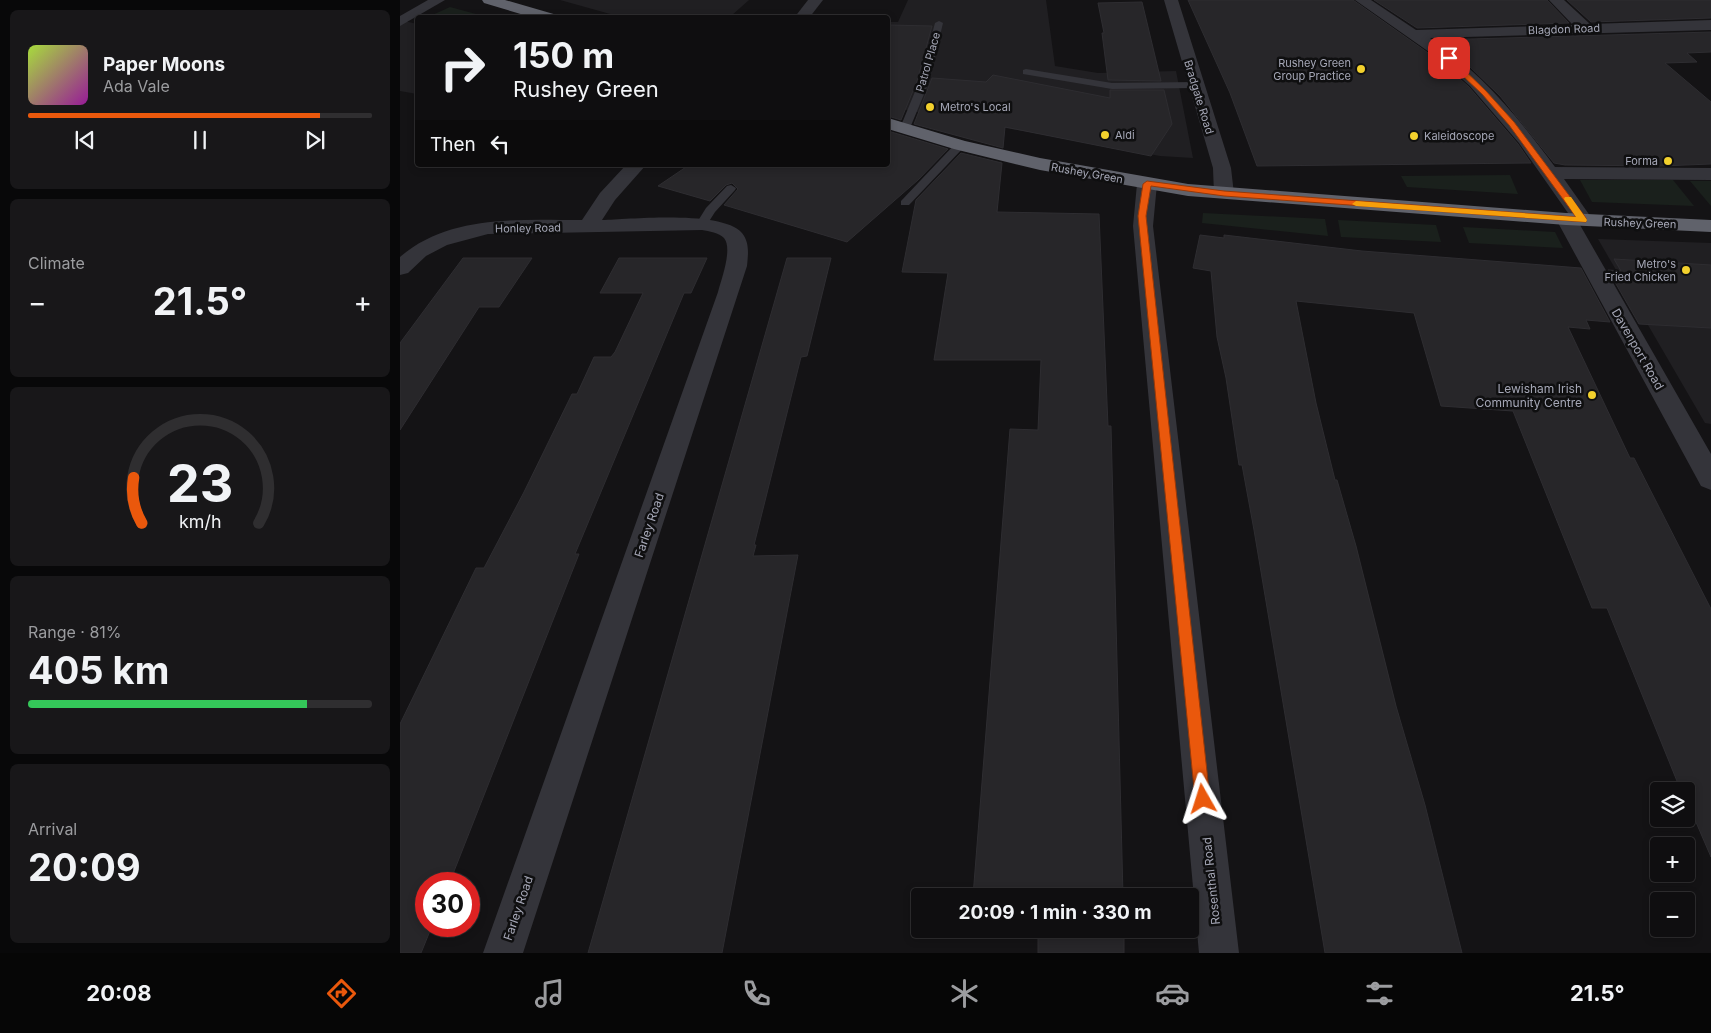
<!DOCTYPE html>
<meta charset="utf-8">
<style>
:root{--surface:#0f0e10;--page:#181719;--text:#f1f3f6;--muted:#9b9c9f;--line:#2f2e30;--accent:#ea580c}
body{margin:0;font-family:Inter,sans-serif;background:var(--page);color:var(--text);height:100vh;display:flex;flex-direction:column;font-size:19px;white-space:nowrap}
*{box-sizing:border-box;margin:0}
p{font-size:16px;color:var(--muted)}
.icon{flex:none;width:28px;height:28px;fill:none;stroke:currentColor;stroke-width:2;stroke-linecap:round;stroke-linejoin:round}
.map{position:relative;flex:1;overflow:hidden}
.details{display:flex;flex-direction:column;gap:10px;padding:10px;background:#080809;width:400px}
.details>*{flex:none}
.guide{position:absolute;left:15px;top:15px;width:475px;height:152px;border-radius:5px;box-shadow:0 2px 8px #0003,0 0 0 1px var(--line);background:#0f0e10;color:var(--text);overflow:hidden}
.fabs{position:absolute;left:1250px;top:782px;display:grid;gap:10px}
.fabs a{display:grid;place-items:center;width:45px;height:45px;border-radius:5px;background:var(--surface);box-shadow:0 2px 8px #0003,0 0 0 1px var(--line);font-size:25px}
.speed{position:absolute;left:15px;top:872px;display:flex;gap:10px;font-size:25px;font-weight:700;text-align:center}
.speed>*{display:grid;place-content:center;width:65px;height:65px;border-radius:50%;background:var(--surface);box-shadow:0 2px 8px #0003,0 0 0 1px var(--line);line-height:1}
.speed .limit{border:8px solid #d22;background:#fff;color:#111}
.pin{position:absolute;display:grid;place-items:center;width:42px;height:42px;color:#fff;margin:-21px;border-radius:10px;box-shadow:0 2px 8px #0006}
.me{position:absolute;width:55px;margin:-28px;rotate:354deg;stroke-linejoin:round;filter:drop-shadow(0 0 4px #0008)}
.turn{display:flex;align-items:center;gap:18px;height:105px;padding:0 15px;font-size:22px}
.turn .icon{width:65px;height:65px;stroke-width:2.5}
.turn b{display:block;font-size:35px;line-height:42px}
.then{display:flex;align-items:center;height:48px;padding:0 15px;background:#0003;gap:10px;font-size:19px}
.big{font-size:38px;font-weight:700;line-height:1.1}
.details .widget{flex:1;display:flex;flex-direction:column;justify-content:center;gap:8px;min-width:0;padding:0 18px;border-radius:8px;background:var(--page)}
.details .dial{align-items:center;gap:0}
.dial svg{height:130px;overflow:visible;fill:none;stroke:var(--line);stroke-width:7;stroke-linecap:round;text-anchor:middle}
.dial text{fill:var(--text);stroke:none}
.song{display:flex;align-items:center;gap:15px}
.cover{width:60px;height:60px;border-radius:8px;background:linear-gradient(135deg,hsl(80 70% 55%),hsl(300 70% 35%))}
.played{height:5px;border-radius:2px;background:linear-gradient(90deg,var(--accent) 85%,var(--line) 85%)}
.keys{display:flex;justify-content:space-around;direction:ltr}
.heat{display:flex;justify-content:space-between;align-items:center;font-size:28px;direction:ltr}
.charge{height:8px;border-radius:4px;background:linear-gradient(90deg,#34c759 81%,var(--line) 0)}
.trip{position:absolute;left:511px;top:888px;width:288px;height:50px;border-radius:5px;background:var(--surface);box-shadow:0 2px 8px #0003,0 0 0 1px var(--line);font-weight:700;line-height:50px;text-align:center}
.dock{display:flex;height:80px;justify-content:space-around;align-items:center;background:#060606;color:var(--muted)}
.dock .icon{width:35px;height:35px}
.dock .current{color:var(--accent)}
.dock b{font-size:22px;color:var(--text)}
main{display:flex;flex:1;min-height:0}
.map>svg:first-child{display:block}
.built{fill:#201f22}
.green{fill:#1a201c}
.building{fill:#272629;stroke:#2e2d31}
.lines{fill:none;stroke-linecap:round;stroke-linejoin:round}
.lane{fill:#34343a;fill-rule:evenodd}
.street{fill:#34343a;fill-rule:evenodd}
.highway{fill:#60626b;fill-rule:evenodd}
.route{fill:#ea580c;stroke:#983908}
.slow{fill:#f59e0b}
.poi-dot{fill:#f3d12d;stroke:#0f0f10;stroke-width:2}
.labels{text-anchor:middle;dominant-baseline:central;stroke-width:5;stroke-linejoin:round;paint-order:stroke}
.far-street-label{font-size:11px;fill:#a5a7b6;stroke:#0f0f10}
.far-poi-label{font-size:11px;fill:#a5a7b6;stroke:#0f0f10;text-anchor:end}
.street-label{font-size:12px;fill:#a5a7b6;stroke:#0f0f10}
.poi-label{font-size:12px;fill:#a5a7b6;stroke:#0f0f10;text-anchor:end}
</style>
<main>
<section class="details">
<div class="widget">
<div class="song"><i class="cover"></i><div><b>Paper Moons</b><p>Ada Vale</p></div></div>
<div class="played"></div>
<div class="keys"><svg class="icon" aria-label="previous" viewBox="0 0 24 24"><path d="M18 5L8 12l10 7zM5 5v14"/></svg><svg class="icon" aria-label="pause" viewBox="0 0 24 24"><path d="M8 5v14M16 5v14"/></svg><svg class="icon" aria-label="next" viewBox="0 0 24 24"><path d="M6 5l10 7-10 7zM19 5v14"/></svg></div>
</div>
<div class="widget"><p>Climate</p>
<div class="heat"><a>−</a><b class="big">21.5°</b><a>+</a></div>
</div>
<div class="widget dial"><svg viewBox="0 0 100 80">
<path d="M14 69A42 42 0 1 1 86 69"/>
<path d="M14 69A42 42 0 0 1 9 41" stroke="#ea580c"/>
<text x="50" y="56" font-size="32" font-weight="700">23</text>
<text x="50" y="72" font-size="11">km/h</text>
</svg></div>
<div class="widget"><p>Range · 81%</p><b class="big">405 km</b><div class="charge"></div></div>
<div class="widget"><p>Arrival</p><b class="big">20:09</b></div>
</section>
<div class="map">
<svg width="1311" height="953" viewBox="0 0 1311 953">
<rect width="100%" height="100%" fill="#141315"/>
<!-- built -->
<g class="built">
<polygon points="160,0 349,0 332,15 362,17 221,17"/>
<polygon points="508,0 646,0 655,66 698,73 776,71 793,158 760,156 507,110 488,103 488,22 498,22"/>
<polygon points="0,20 17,24 17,94 0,91"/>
<polygon points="1198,239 1311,243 1311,424 1305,423"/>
</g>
<!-- green -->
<g class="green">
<polygon points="50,7 87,17 28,17"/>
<polygon points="1110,175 1118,194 1007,187 1001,176"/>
<polygon points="1180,180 1273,180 1294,206 1192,202"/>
<polygon points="1290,181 1311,181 1311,206"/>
<polygon points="803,213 925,219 928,236 802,223"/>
<polygon points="938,220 1036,225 1041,242 941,237"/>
<polygon points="1063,227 1155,232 1163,248 1069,243"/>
</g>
<!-- building -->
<g class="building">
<polygon points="788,0 953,0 1041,62 1069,87 1118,144 1131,163 857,166 830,93"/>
<polygon points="974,0 1147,0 1169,23 1017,28"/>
<polygon points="1167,0 1311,0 1311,18 1191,22"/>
<polygon points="742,2 761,81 708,80 702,33 704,33 698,3"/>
<polygon points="488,25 532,26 517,81 501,120 488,116"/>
<polygon points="1311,32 1311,52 1287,53 1297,62 1265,63 1311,102 1311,164 1261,166 1165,165 1154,163 1100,96 1067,64 1036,40"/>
<polygon points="593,75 710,98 710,90 764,90 772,124 751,156 605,127 603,148 514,124 532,78 586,82"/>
<polygon points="488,131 548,149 518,180 447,242 324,205 338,189 332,183 326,185 310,201 258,186 289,165 488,165"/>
<polygon points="561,153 602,163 597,212 699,214 708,426 711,426 723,896 573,896 610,429 638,430 641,360 534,360 548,273 502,272 516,200"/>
<polygon points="800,235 824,238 824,235 962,251 1181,268 1210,322 1186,320 1190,329 1168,327 1230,458 1234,458 1311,609 1311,857 1286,799 1286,791 1281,791 1207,608 1192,608 1113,411 1041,406 1014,313 896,301 916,403 935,480 937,480 956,546 996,706 1025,805 1062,953 925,953 854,530 842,465 839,465 826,378 817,337 811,271 793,268"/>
<polygon points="63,258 132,258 99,307 79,307 0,430 0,343"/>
<polygon points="219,258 307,258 291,293 284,293 175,554 179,554 49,884 26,884 26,926 32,926 21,953 0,953 0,724 76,568 84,568 124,492 172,394 177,394 194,357 211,357 215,352 243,293 200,293"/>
<polygon points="387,258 431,258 407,356 401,357 354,545 356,545 353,556 398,555 322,953 188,953"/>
<polygon points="1214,259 1311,265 1311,328 1239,324 1208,270 1221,271"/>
<polygon points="570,929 724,929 724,953 638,953 638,935 570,934"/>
</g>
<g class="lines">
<!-- lane -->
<g class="lane">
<polygon points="539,21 543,23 529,82 510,128 502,130 500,128 519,82 535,23"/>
<polygon points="626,69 712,83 795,82 800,85 795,88 712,89 623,74 623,70"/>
<polygon points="560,142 565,145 564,147 509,205 501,205 501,201 556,143"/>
<polygon points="331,185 336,188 335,190 315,212 306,226 298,226 296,224 306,208 327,186"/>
</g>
<!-- street -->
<g class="street">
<polygon points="28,0 45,0 0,26 0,16"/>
<polygon points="408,0 423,0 409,18 394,18"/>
<polygon points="764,0 778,0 831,168 834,194 831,198 817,198 814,194 813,168"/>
<path d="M955 0H971L1016 30 1173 25 1149 0H1164L1190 24 1311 20V30L1030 38C1081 72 1119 118 1155 167L1311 168V180L1164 179 1193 220 1190 224 1180 225 1311 454V490L1301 486 1156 219 1159 215 1168 213 1119 143 1070 86 1042 61Z"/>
<path d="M226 165H246L215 200 202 220C232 219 323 210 342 233 350 243 348 255 347 266L123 953H83L318 292C321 280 333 249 324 238 319 233 309 231 302 230L88 234 47 245 26 256 8 273 0 275V257C49 214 121 220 182 220L200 193Z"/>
<polygon points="747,178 754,180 757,184 753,226 839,953 799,953 733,226 737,184 740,180"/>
</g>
<!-- highway -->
<g class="highway">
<polygon points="82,0 105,0 157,15 159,18 134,18 84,3"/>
<polygon points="488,118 565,141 640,158 788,184 1166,213 1311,220 1311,232 1166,225 788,196 640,170 554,149 488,129"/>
</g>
</g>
<!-- route -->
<polygon class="route" points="1046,57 1051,57 1086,91 1114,122 1186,218 1186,222 824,196 751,186 746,216 810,799 808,804 803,806 798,804 795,799 738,216 743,184 747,181 824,191 1176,217 1109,125 1082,94 1046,60"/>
<!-- slow -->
<polygon class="slow" points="1165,197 1171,197 1187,220 1186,222 956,206 952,204 956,201 1176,217 1164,199"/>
<!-- markers -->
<g class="poi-dot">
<circle cx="961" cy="69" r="5"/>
<circle cx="530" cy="107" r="5"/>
<circle cx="705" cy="135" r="5"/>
<circle cx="1014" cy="136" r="5"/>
<circle cx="1268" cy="161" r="5"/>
<circle cx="1286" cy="270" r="5"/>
<circle cx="1192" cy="395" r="5"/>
</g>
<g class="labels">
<!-- far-street labels -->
<g class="far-street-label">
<text transform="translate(1164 29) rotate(-2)">Blagdon Road</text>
<text transform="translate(528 62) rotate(-74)">Patrol Place</text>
<text transform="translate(799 97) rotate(73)">Bradgate Road</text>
<text transform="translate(687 173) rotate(10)">Rushey Green</text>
<text transform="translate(1240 223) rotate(2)">Rushey Green</text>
<text transform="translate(128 228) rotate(-1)">Honley Road</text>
</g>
<!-- far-poi labels -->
<g class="far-poi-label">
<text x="951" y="63">Rushey Green<tspan x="951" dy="13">Group Practice</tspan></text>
<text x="540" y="107" text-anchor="start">Metro's Local</text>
<text x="715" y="135" text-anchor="start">Aldi</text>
<text x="1024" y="136" text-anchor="start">Kaleidoscope</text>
<text x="1258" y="161">Forma</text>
<text x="1276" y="264">Metro's<tspan x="1276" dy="13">Fried Chicken</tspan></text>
</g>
<!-- street labels -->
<g class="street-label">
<text transform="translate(1238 349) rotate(60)">Davenport Road</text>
<text transform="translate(249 525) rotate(-71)">Farley Road</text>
<text transform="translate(811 881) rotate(-96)">Rosenthal Road</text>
<text transform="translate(118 908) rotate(-71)">Farley Road</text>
</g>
<!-- poi labels -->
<g class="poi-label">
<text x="1182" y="388">Lewisham Irish<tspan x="1182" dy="14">Community Centre</tspan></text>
</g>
</g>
</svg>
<div class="fabs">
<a><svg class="icon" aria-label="layers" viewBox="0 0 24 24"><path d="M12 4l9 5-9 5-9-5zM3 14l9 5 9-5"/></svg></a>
<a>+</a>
<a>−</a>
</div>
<div class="speed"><div class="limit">30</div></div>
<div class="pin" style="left:1049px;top:58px;background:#d93025"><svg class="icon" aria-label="arrive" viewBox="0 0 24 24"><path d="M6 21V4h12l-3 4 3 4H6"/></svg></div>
<svg class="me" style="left:803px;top:799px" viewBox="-20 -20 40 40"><path d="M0-17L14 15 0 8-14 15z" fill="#ea580c" stroke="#fff" stroke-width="4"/></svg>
<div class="trip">20:09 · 1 min · 330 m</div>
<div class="guide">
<div class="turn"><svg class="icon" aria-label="right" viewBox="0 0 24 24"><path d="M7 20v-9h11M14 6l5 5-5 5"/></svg><div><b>150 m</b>Rushey Green</div></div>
<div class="then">Then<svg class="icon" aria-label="left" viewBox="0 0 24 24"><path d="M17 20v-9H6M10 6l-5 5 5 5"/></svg></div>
</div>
</div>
</main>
<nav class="dock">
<b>20:08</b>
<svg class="icon current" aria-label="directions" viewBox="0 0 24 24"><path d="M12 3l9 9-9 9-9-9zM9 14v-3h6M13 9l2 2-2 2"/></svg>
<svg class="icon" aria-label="music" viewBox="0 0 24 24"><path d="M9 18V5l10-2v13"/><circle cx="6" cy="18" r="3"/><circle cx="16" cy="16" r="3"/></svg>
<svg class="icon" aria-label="phone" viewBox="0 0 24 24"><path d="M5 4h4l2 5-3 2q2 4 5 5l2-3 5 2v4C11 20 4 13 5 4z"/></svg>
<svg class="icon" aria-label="climate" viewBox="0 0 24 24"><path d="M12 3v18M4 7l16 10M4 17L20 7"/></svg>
<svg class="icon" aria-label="car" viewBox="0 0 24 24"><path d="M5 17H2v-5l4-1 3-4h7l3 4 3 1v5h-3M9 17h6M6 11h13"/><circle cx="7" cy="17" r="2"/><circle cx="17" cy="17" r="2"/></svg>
<svg class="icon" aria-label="filters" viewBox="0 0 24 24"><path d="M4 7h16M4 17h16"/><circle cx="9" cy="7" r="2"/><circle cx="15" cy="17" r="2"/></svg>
<b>21.5°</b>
</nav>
